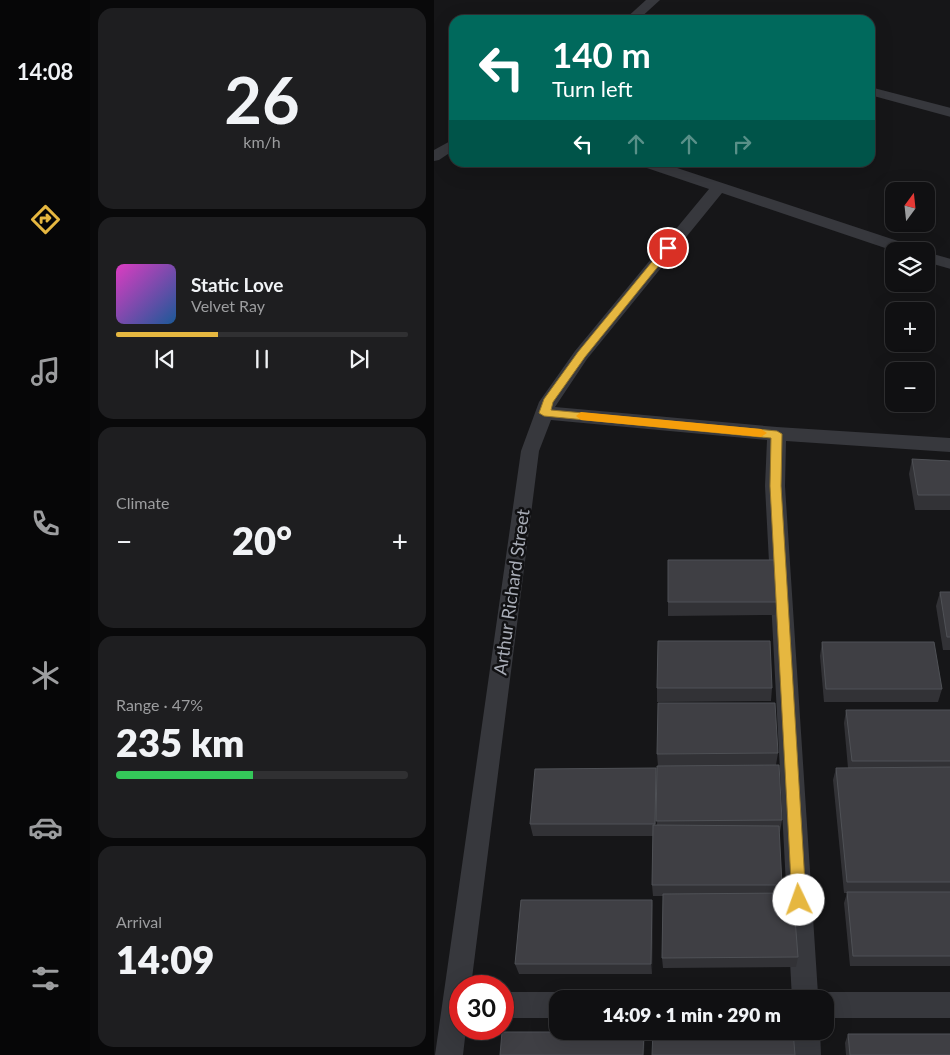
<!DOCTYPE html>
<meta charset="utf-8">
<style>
:root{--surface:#101012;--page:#1e1e20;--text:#f1f3f6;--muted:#9c9d9f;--line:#303032;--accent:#e6b740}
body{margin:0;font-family:Lato,sans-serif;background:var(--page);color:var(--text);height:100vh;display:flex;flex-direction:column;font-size:19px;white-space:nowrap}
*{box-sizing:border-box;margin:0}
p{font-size:16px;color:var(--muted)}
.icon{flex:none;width:28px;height:28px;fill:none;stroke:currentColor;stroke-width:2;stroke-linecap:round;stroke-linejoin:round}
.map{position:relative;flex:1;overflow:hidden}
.side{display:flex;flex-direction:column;gap:8px;padding:8px;background:#09090a;width:344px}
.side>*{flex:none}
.guide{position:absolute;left:15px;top:15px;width:426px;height:152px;border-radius:15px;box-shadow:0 5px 20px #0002,0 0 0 1px var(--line);background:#00695c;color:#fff;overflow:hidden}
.needle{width:32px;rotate:15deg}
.controls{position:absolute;left:451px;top:182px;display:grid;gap:10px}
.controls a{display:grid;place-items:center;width:50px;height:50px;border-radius:10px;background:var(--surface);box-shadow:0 5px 20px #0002,0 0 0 1px var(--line);font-size:25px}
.speed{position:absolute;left:15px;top:975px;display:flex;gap:10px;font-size:25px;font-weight:700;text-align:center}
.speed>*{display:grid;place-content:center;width:65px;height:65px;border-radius:50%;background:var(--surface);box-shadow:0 5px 20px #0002,0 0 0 1px var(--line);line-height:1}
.speed .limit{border:8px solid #d22;background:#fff;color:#111}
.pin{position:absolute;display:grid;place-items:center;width:42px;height:42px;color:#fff;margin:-21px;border:2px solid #fff;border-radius:50%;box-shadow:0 1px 5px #0007}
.me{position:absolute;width:55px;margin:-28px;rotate:357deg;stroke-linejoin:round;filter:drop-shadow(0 0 4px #0008)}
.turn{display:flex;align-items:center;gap:18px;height:105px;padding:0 20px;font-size:22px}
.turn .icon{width:65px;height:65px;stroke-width:2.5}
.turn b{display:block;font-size:35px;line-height:42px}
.lanes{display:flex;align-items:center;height:48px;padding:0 20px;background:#0003;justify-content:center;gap:25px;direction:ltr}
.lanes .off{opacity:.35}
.big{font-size:38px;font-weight:800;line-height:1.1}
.side .card{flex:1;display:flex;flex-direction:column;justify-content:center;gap:8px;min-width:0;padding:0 18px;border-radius:15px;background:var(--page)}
.side .dial{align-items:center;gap:0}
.dial b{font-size:65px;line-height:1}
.song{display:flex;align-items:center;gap:15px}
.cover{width:60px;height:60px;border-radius:8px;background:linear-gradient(135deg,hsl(310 70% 55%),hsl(210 70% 35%))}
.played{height:5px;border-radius:2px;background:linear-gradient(90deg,var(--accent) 35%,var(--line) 35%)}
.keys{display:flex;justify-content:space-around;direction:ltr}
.heat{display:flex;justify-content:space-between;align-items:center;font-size:28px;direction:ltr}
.charge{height:8px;border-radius:4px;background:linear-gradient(90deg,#34c759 47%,var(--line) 0)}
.trip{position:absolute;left:115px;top:990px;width:285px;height:50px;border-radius:15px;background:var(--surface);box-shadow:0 5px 20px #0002,0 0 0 1px var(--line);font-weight:800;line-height:50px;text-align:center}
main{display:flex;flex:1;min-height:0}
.menu{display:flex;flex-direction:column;width:90px;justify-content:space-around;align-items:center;background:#060607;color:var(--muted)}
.menu .icon{width:35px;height:35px}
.menu .on{color:var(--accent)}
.menu b{font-size:22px;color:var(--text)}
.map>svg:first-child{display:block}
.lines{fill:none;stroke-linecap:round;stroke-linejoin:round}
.minor{fill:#37383d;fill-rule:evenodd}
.wall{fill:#323236}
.shaded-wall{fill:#212124}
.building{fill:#3f3f44;stroke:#4f5156}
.route{fill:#e6b740;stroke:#96772a}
.slow{fill:#f59e0b}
.labels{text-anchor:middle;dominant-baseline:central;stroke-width:5;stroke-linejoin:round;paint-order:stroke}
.street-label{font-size:18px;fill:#a9adb7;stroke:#111113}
</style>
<main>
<nav class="menu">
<b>14:08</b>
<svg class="icon on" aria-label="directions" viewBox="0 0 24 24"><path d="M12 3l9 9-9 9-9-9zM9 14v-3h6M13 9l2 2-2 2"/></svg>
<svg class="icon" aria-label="music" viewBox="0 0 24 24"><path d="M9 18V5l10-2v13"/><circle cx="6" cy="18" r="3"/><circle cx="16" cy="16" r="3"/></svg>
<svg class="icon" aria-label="phone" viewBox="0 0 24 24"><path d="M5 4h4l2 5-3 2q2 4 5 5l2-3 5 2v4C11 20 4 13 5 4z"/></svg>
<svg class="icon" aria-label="climate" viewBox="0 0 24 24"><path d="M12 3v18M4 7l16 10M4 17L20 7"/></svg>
<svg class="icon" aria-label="car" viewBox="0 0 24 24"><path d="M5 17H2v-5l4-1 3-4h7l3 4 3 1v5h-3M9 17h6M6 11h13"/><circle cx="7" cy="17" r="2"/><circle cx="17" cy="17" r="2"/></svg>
<svg class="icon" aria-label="filters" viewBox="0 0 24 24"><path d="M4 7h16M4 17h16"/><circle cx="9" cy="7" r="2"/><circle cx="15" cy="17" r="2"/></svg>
</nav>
<section class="side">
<div class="card dial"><b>26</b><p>km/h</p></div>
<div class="card">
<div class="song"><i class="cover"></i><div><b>Static Love</b><p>Velvet Ray</p></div></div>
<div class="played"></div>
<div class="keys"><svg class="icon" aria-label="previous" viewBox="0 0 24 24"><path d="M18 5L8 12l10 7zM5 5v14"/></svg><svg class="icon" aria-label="pause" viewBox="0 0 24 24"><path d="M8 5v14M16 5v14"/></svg><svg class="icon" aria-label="next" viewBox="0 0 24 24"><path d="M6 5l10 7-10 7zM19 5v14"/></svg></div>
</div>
<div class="card"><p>Climate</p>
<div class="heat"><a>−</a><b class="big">20°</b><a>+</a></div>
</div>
<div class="card"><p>Range · 47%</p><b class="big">235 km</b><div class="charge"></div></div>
<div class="card"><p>Arrival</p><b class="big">14:09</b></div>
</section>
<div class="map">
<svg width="517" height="1055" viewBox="0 0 517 1055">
<rect width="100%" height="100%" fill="#161618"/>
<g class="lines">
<!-- minor -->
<g class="minor">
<polygon points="212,0 226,0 204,20 190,20"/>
<polygon points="436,87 517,108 517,117 436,95"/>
<polygon points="20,139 20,150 5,160 0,161 0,150"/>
<polygon points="202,162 225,162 482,247 484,251 460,251 288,193 153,359 121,407 343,427 517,438 517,452 352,441 351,486 384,994 391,992 517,992 517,1018 391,1018 391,999 358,999 331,486 333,440 117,420 105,451 37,986 26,986 26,1029 32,1029 29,1055 1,1055 87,451 105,402 141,351 275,189 204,165"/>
<polygon points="492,252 517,259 517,269 492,262"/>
<polygon points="69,992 124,992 133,996 135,999 124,999 124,1018 69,1018"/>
<polygon points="358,1031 386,1031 387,1055 359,1055"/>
</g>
</g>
<!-- wall -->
<g class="wall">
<polygon points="478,459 517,461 517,510 481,510 475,474"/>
<polygon points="506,592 517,592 517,650 509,650 502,606"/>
<polygon points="234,602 343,602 341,615 234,616"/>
<polygon points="388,642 508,689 504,702 390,702 386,656"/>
<polygon points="223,688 338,688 337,701 223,702"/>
<polygon points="412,710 517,710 517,966 416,966 410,903 413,893 410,893 399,780 402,768 414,768 410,723"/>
<polygon points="344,753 342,765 348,820 346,832 345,832 348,885 347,893 364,957 362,967 229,968 228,958 229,896 219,896 218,885 219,836 99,836 96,824 223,781 222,825 223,825 224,766 223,754"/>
<polygon points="218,900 219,910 218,974 85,974 81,964"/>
<polygon points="414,1034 517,1055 412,1055 411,1043"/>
</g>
<!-- shaded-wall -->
<g class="shaded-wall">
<polygon points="222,768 223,781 222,835 221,824"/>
<polygon points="218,900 219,910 218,974 217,964"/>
<polygon points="210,1032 211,1041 210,1055 209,1055"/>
</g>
<!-- building -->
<g class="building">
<polygon points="478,459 517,461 517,495 484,495"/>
<polygon points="234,560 340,560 343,602 234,602"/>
<polygon points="506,592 517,592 517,637 513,637"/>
<polygon points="224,641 336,641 338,688 223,688"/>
<polygon points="388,642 500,642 508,689 392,689"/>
<polygon points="224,703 341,703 344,753 223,754"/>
<polygon points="412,710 517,710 517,761 418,761"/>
<polygon points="345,765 348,820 222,821 223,766"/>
<polygon points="517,767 517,882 413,882 402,768"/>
<polygon points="222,768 221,824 96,824 101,769"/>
<polygon points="219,825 345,826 348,885 218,885"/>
<polygon points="413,892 517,892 517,956 419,956"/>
<polygon points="359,893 364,957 228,958 229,894"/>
<polygon points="87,900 218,900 217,964 81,964"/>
<polygon points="219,1031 359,1031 361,1055 218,1055"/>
<polygon points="68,1032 210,1032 209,1055 66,1055"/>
<polygon points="414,1034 517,1034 517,1055 416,1055"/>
</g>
<!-- route -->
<polygon class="route" points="231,246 234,246 239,248 151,357 119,402 117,410 343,431 348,434 347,486 372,900 370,905 365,907 360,905 358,900 336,486 337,438 110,416 105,413 110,399 144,352"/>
<!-- slow -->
<polygon class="slow" points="147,412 327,429 333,433 327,437 147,420 142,416"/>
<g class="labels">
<!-- street labels -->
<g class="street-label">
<text transform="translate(77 592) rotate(-82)">Arthur Richard Street</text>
</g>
</g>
</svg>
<div class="controls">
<a><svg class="needle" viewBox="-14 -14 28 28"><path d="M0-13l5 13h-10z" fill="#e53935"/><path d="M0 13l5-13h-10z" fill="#9c9d9f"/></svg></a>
<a><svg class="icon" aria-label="layers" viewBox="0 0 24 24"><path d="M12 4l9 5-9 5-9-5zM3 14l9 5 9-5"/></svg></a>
<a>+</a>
<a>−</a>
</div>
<div class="speed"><div class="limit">30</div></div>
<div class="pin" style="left:234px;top:248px;background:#d93025"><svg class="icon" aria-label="arrive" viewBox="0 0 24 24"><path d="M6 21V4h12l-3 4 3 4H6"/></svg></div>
<svg class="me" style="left:365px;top:900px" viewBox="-20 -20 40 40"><circle r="19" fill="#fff"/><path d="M0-13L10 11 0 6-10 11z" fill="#e6b740"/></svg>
<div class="trip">14:09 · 1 min · 290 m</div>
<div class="guide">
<div class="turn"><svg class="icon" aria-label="left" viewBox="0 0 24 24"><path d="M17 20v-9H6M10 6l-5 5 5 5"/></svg><div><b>140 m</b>Turn left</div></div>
<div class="lanes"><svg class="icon" aria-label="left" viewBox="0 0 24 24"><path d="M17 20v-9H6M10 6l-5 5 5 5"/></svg><svg class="icon off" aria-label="ahead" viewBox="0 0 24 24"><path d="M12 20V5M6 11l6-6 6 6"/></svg><svg class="icon off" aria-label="ahead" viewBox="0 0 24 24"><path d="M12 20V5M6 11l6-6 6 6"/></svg><svg class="icon off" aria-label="right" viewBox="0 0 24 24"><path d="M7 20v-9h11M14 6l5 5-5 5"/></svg></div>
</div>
</div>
</main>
